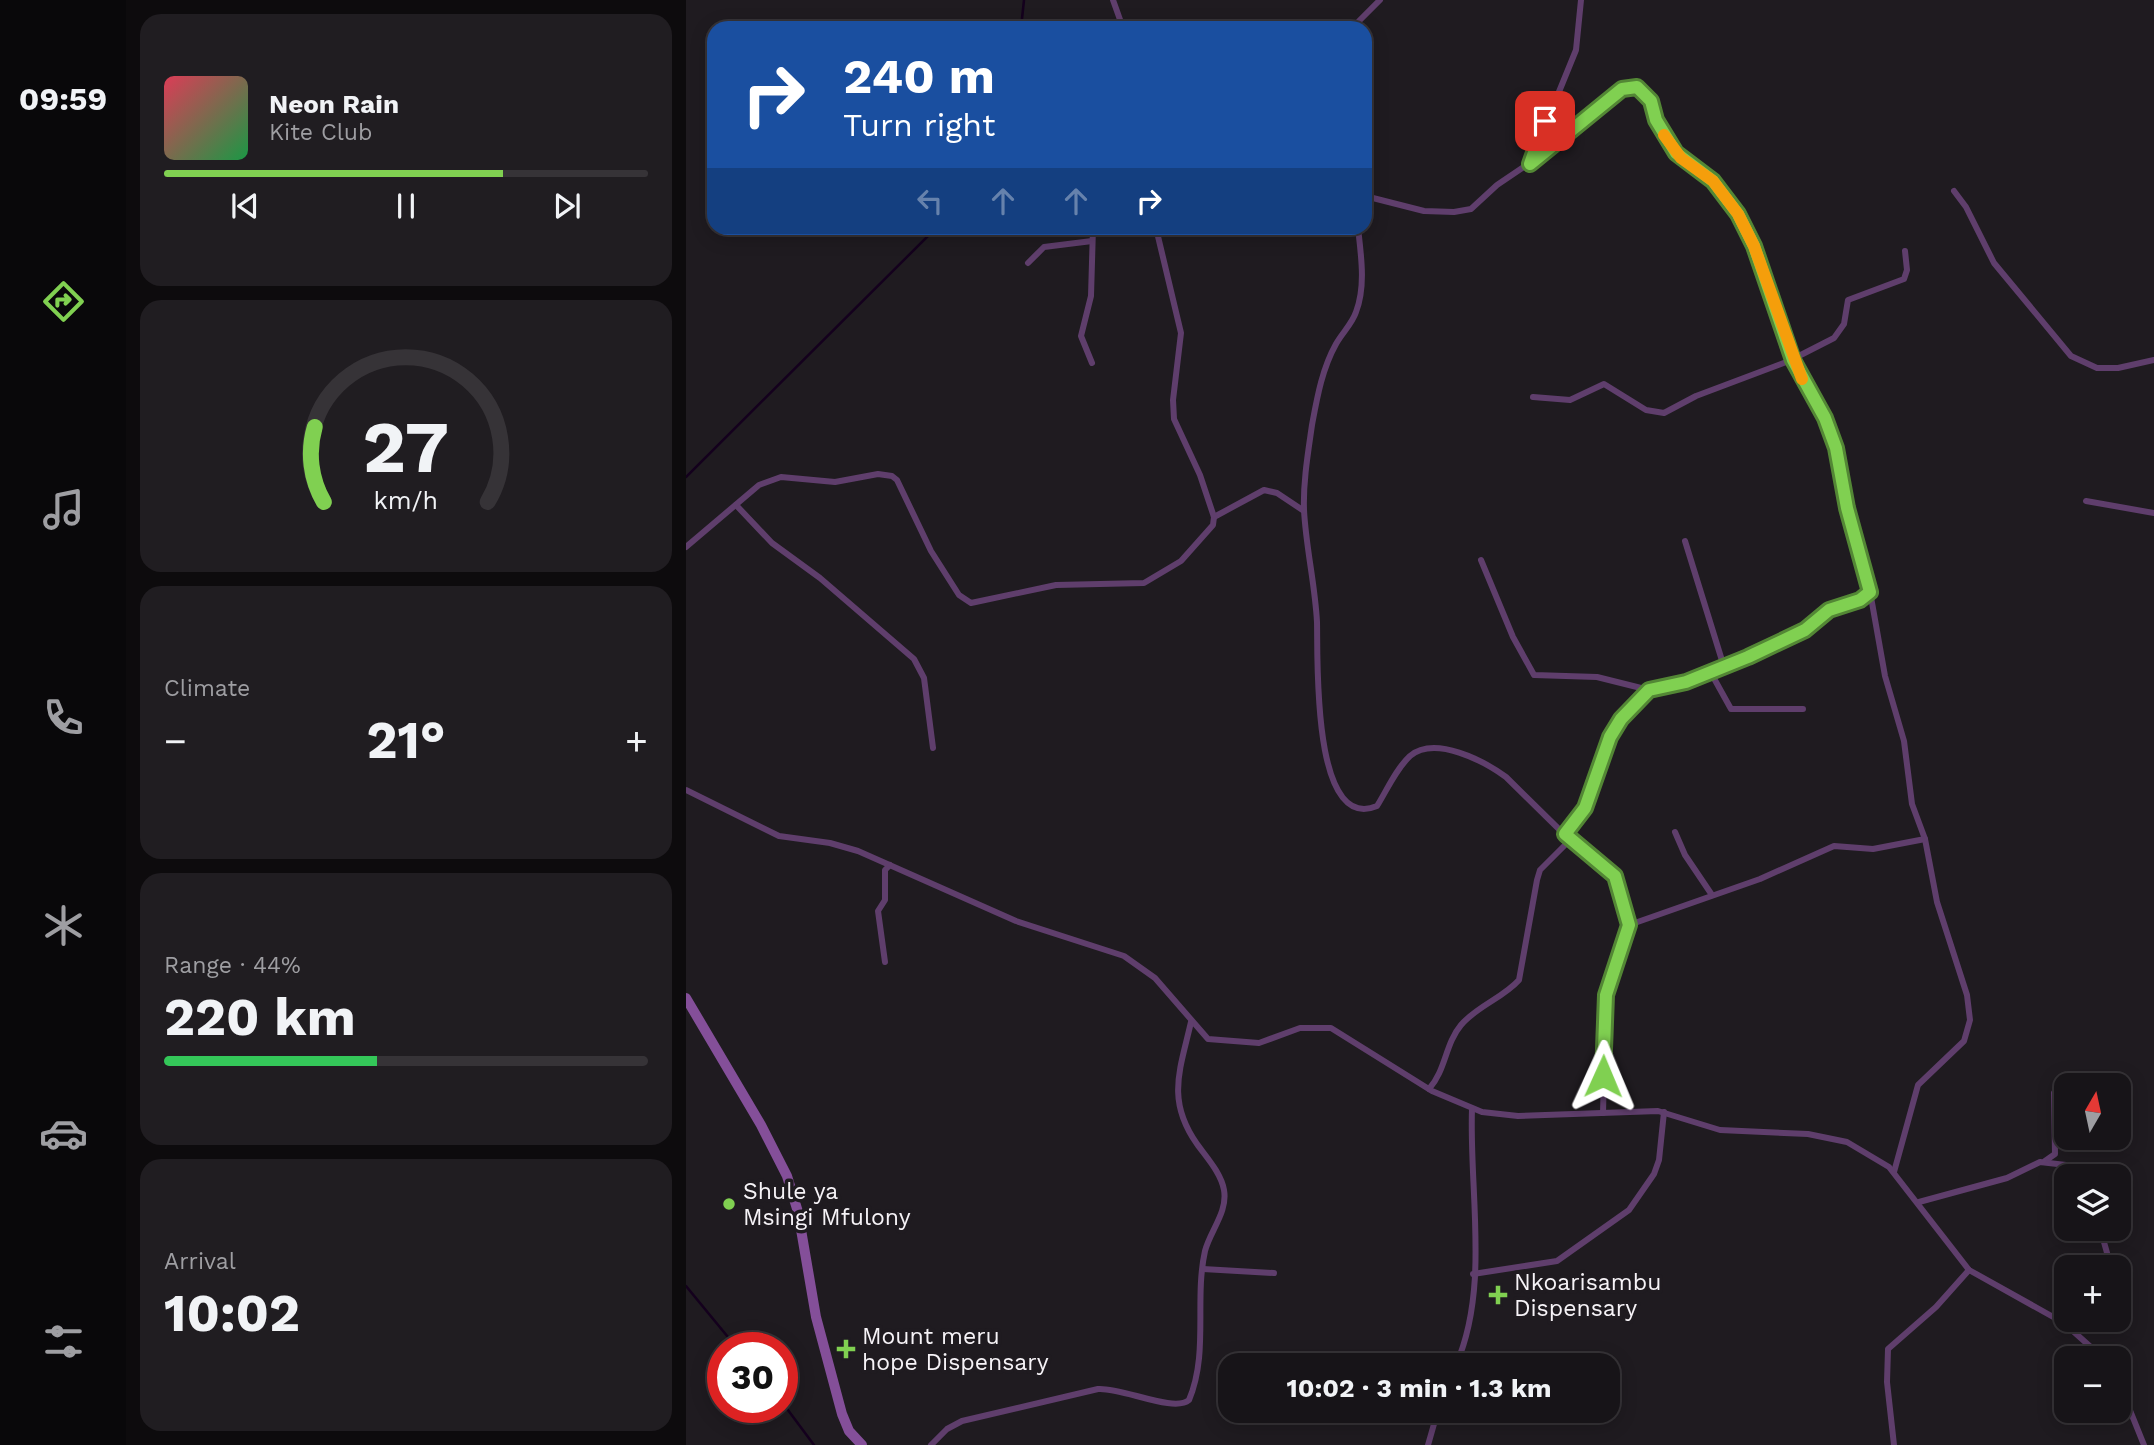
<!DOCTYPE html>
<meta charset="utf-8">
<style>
:root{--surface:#171418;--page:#201d21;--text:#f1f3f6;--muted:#9e9ea2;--line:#363337;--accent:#80d051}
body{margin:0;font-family:"Work Sans",sans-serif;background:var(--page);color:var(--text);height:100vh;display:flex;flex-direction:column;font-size:26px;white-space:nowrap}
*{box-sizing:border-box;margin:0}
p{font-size:23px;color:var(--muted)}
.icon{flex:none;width:38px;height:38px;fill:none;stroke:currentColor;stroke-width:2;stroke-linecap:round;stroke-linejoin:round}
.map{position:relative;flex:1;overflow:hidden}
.panel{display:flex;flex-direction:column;gap:14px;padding:14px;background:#0d0b0d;width:560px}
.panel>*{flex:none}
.banner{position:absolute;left:21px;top:21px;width:665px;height:214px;border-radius:21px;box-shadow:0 4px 18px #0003,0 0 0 2px var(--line);background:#1a4fa0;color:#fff;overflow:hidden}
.needle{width:46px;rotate:9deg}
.fabs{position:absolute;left:1368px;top:1073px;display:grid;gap:14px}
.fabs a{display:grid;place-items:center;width:77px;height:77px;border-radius:14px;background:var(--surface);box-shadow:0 4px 18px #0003,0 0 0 2px var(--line);font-size:35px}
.speed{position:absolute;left:21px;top:1332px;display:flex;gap:14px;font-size:35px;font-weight:700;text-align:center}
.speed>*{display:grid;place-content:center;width:91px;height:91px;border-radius:50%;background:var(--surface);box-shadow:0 4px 18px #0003,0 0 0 2px var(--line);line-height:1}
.speed .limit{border:10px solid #d22;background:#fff;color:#111}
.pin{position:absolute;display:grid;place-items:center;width:60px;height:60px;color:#fff;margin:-30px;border-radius:14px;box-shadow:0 4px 10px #0006}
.me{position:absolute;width:77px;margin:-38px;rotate:1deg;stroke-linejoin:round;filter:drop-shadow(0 0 5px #0008)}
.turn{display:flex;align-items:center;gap:24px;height:147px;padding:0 21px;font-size:32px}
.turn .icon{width:91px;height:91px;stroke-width:2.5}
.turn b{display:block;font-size:49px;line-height:60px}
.lanes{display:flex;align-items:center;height:66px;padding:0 21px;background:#0003;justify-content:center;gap:35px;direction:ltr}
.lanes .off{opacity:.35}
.big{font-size:52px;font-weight:700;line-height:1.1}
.panel .widget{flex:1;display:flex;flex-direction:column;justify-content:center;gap:10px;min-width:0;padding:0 24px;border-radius:21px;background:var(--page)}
.panel .dial{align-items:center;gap:0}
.dial svg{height:182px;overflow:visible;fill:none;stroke:var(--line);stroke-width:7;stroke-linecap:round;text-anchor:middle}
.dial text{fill:var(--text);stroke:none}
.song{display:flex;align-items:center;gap:21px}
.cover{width:84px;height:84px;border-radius:10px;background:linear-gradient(135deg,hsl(350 70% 55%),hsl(140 70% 35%))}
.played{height:7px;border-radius:4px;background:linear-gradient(90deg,var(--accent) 70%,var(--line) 70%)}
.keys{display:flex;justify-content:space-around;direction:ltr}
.heat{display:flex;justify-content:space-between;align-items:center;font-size:38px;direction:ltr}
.charge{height:10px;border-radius:5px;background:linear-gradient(90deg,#34c759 44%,var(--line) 0)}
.trip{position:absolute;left:532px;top:1353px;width:402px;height:70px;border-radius:21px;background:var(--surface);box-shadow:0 4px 18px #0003,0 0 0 2px var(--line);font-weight:700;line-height:70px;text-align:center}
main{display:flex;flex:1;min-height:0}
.dock{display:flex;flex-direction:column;width:126px;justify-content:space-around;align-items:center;background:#09080a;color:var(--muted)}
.dock .icon{width:49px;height:49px}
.dock .selected{color:var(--accent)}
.dock b{font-size:32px;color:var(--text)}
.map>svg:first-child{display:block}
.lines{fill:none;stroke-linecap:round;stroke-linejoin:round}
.stream{stroke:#14001d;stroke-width:2.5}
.street{stroke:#5f3e6c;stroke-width:6}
.secondary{stroke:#844f99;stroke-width:10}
.route-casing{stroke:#538735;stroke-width:18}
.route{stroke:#80d051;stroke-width:12}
.slow{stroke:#f59e0b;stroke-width:12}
.poi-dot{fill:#80d051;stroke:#1f1b20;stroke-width:2.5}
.labels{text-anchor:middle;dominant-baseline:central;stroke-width:7;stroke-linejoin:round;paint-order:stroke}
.poi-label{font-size:23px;fill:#f6f3f7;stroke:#1f1b20;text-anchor:start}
</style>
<main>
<nav class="dock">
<b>09:59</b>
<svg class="icon selected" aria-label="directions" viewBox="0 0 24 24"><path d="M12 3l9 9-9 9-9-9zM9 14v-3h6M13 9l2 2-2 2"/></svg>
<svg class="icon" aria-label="music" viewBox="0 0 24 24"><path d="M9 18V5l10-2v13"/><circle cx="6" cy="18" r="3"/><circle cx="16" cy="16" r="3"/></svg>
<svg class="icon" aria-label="phone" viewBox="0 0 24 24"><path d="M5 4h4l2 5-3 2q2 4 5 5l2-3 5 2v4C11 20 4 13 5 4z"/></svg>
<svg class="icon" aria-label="climate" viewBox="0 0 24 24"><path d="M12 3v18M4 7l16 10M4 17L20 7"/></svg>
<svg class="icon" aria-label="car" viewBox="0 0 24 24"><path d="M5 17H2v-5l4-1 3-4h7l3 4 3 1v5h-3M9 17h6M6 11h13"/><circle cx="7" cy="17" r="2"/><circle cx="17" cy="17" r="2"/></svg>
<svg class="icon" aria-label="filters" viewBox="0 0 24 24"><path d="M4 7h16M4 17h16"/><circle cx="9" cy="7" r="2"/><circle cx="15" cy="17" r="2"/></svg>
</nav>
<section class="panel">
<div class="widget">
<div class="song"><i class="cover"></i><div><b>Neon Rain</b><p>Kite Club</p></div></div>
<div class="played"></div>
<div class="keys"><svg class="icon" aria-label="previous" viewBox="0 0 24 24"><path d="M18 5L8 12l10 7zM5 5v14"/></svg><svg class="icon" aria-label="pause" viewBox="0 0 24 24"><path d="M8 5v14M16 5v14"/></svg><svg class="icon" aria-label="next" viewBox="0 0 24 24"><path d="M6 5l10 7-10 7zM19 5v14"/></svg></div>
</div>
<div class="widget dial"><svg viewBox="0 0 100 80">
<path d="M14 69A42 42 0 1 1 86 69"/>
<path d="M14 69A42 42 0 0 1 10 36" stroke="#80d051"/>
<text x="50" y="56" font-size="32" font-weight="700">27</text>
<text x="50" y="72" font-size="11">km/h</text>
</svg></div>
<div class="widget"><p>Climate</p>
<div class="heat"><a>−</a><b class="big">21°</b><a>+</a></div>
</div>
<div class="widget"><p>Range · 44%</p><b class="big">220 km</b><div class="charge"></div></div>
<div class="widget"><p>Arrival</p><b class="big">10:02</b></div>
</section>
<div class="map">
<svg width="1468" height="1445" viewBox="0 0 1468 1445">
<rect width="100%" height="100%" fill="#1f1b20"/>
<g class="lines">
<!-- stream -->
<g class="stream">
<polyline points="335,28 338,0"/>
<polyline points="0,477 250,228"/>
<polyline points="0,1286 51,1348"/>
<polyline points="96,1402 128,1445"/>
</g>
<!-- street -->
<g class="street">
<polyline points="427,0 437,28"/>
<polyline points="666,28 694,0"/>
<polyline points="844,163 890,50 895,0"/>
<polyline points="1268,191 1280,207 1308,263 1385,356 1411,368 1432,368 1468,360"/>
<polyline points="679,196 738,211 768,212 785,209 811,185 864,149 925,97 945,86 951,87 961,95 970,120 990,153 1019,173 1052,214 1068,246 1107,360 1139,418 1150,448 1161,508 1182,580 1199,676 1218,741 1226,804 1239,839 1251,902 1281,995 1284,1020 1278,1041 1232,1085 1208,1172"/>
<path d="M672 228C675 255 680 286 670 312 666 324 656 333 650 344 636 369 631 398 626 425 622 453 617 482 618 510 620 548 629 584 631 622 632 654 625 834 691 806 701 790 710 769 724 756 749 735 798 761 820 777L884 840 923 869 934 885 943 925 920 995 917 1113"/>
<polyline points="342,263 358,247 406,241"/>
<polyline points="406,363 395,336 405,296 407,228"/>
<polyline points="847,397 884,400 918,384 960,410 978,413 1010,396 1103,361 1148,338 1158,324 1162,300 1218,279 1221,270 1219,251"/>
<polyline points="1400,501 1468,513"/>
<polyline points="50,505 86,543 134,578 228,659 238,678 247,748"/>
<polyline points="528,517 578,490 591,493 618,511"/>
<polyline points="999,541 1038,667"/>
<polyline points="0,547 73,485 95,477 149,482 192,474 206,476 211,480 245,551 273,595 285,603 370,585 458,583 495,561 527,525 528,517 514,475 488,419 487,400 495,333 470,228"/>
<polyline points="795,560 827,637 848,675 911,677 963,690"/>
<polyline points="1025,673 1045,709 1117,709"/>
<polyline points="0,790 93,836 144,843 172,851 330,921 438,956 469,978 522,1039 573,1043 614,1028 645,1028 746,1091 796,1112 832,1116 972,1111 1034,1130 1122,1134 1161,1142 1203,1167 1283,1270 1378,1323 1417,1358"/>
<polyline points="989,832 999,855 1026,895"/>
<polyline points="879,834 899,809 924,737 935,719 963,690 1000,682 1062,657 1119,630 1143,610 1174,600 1184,592"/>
<polyline points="943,925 1074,879 1148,846 1187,849 1239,839"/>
<polyline points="199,962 192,911 199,900 199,870 204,865"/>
<path d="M743 1089C760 1070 759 1044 775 1025 791 1006 817 998 833 980L851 880 854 870 884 840"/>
<polyline points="1359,1161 1369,1154 1368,1093"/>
<polyline points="1233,1202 1321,1178 1354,1162 1380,1165 1390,1176"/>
<polyline points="1414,1228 1425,1267"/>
<polyline points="517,1269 588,1273"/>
<polyline points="787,1274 871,1261 943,1210 968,1174 973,1160 978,1112"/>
<path d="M770 1365C804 1287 783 1192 786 1109"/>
<polyline points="1433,1383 1458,1445"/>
<path d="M245 1445 261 1429 276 1421 412 1389C435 1387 488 1413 503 1400 523 1353 508 1300 519 1251 524 1231 542 1212 538 1190 535 1173 521 1158 511 1144 480 1100 494 1070 505 1022"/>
<polyline points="742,1445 752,1410"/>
<polyline points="1208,1445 1201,1382 1202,1349 1250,1307 1283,1270"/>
</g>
<!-- secondary -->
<polyline class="secondary" points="0,998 75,1125 101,1176 112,1212 130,1317 156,1414 163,1431 176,1445"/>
</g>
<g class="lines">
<!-- route casing -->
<g class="route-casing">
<polyline id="route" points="859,121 844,164 936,89 951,87 965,101 970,120 990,153 1027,181 1052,214 1068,246 1107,360 1139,418 1150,448 1161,508 1184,592 1174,600 1143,610 1119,630 1062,657 1000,682 963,690 935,719 924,737 899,808 879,834 929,876 943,925 920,995 917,1076"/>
</g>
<!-- route -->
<use href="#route" class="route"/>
<!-- slow -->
<polyline class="slow" points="978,135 995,158 1027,181 1052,214 1068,246 1116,379"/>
</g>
<!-- markers -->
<g class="poi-dot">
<circle cx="43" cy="1204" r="7"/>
<path d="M808.5 1284.5h7v7h7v7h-7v7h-7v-7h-7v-7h7z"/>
<path d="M156.5 1338.5h7v7h7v7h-7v7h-7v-7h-7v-7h7z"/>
</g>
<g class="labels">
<!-- poi labels -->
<g class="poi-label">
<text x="57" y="1191">Shule ya<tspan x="57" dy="26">Msingi Mfulony</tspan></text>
<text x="828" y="1282">Nkoarisambu<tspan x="828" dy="26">Dispensary</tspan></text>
<text x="176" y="1336">Mount meru<tspan x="176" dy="26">hope Dispensary</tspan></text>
</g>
</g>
</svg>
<div class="fabs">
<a><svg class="needle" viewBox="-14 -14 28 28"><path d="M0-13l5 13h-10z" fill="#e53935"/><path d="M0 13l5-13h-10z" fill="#9e9ea2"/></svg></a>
<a><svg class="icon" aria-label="layers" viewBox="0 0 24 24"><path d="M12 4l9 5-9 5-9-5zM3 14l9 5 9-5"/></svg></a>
<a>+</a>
<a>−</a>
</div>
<div class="speed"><div class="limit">30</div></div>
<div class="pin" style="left:859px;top:121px;background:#d93025"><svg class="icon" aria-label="arrive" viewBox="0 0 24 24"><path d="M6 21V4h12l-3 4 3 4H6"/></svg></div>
<svg class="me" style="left:917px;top:1076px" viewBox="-20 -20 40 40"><path d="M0-17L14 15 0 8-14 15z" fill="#80d051" stroke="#fff" stroke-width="4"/></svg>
<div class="trip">10:02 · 3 min · 1.3 km</div>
<div class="banner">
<div class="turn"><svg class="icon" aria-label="right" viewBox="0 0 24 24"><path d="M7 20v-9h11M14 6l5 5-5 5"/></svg><div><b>240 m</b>Turn right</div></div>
<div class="lanes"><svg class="icon off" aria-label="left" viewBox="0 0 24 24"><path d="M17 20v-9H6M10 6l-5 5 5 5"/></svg><svg class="icon off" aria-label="ahead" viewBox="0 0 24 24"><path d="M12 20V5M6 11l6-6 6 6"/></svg><svg class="icon off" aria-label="ahead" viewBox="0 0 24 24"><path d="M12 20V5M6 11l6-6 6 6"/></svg><svg class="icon" aria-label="right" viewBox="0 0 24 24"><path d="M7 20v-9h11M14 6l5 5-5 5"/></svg></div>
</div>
</div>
</main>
